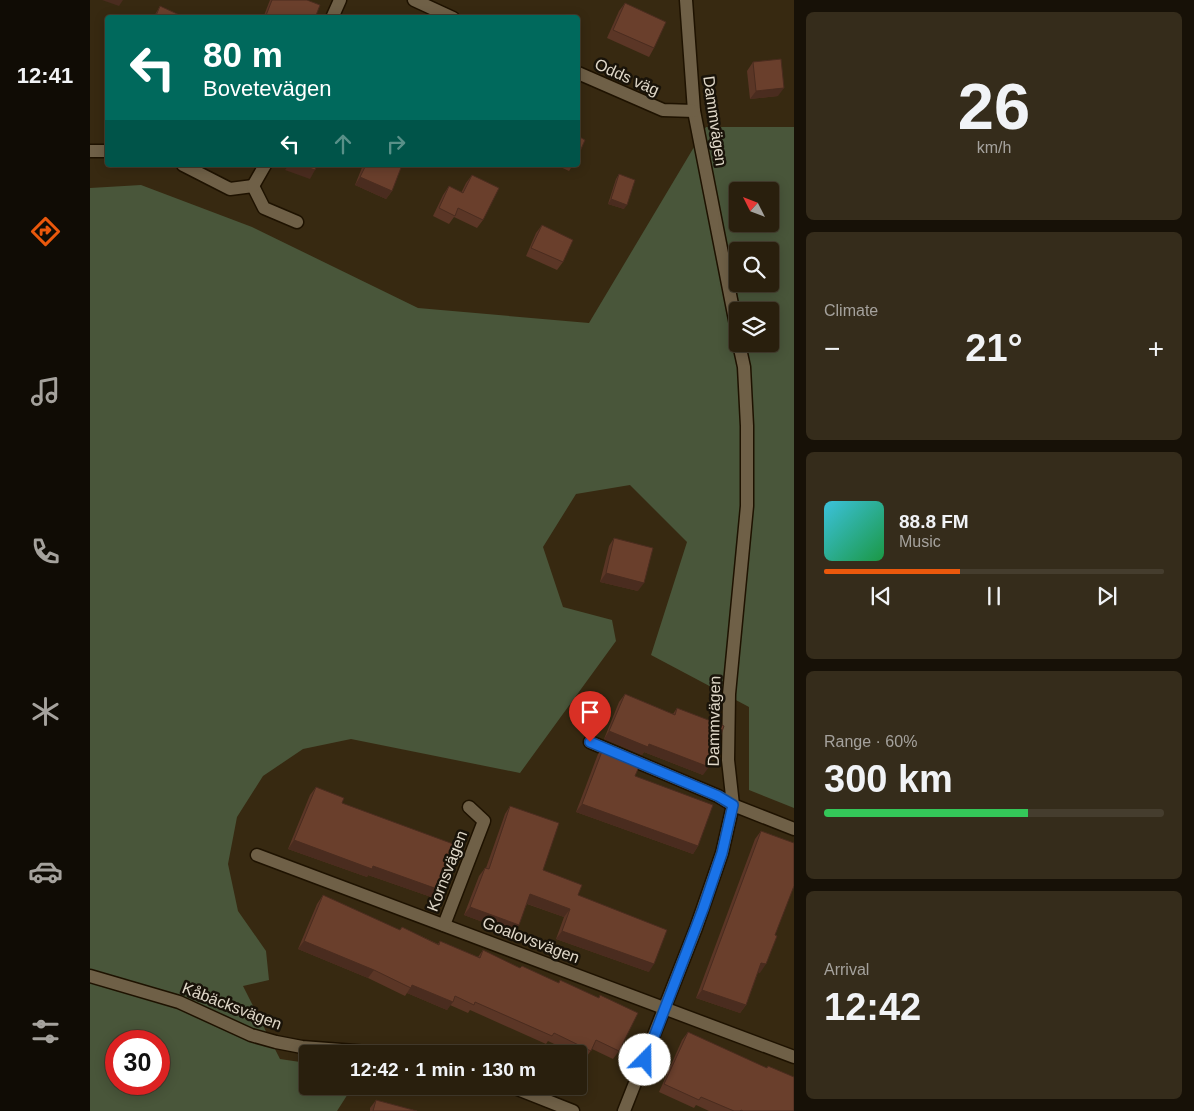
<!DOCTYPE html>
<meta charset="utf-8">
<style>
:root{--surface:#291f0d;--page:#352c1b;--text:#f1f3f6;--muted:#a5a29d;--line:#453d2e;--accent:#ea580c}
body{margin:0;font-family:Helvetica,sans-serif;background:var(--page);color:var(--text);height:100vh;display:flex;flex-direction:column;font-size:19px;white-space:nowrap}
*{box-sizing:border-box;margin:0}
p{font-size:16px;color:var(--muted)}
.icon{flex:none;width:28px;height:28px;fill:none;stroke:currentColor;stroke-width:2;stroke-linecap:round;stroke-linejoin:round}
.map{position:relative;flex:1;overflow:hidden}
.sheet{display:flex;flex-direction:column;gap:12px;padding:12px;background:#171107;width:400px}
.sheet>*{flex:none}
.hud{position:absolute;left:15px;top:15px;width:475px;height:152px;border-radius:5px;box-shadow:0 2px 12px #0003,0 0 0 1px var(--line);background:#00695c;color:#fff;overflow:hidden}
.needle{width:32px;rotate:312deg}
.controls{position:absolute;left:639px;top:182px;display:grid;gap:10px}
.controls a{display:grid;place-items:center;width:50px;height:50px;border-radius:5px;background:var(--surface);box-shadow:0 2px 12px #0003,0 0 0 1px var(--line);font-size:25px}
.speed{position:absolute;left:15px;top:1030px;display:flex;gap:10px;font-size:25px;font-weight:700;text-align:center}
.speed>*{display:grid;place-content:center;width:65px;height:65px;border-radius:50%;background:var(--surface);box-shadow:0 2px 12px #0003,0 0 0 1px var(--line);line-height:1}
.speed .limit{border:8px solid #d22;background:#fff;color:#111}
.pin{position:absolute;display:grid;place-items:center;width:42px;height:42px;color:#fff;margin:-51px -21px;border-radius:50% 50% 50% 0;rotate:-45deg;box-shadow:0 0 5px #0007}
.pin .icon{rotate:45deg}
.me{position:absolute;width:55px;margin:-28px;rotate:22deg;stroke-linejoin:round;filter:drop-shadow(0 0 4px #0008)}
.turn{display:flex;align-items:center;gap:18px;height:105px;padding:0 15px;font-size:22px}
.turn .icon{width:65px;height:65px;stroke-width:2.5}
.turn b{display:block;font-size:35px;line-height:42px}
.lanes{display:flex;align-items:center;height:48px;padding:0 15px;background:#0003;justify-content:center;gap:25px;direction:ltr}
.lanes .off{opacity:.35}
.big{font-size:38px;font-weight:600;line-height:1.1}
.sheet .card{flex:1;display:flex;flex-direction:column;justify-content:center;gap:8px;min-width:0;padding:0 18px;border-radius:8px;background:var(--page)}
.sheet .dial{align-items:center;gap:0}
.dial b{font-size:65px;line-height:1}
.song{display:flex;align-items:center;gap:15px}
.cover{width:60px;height:60px;border-radius:8px;background:linear-gradient(135deg,hsl(190 70% 55%),hsl(140 70% 35%))}
.played{height:5px;border-radius:2px;background:linear-gradient(90deg,var(--accent) 40%,var(--line) 40%)}
.keys{display:flex;justify-content:space-around;direction:ltr}
.heat{display:flex;justify-content:space-between;align-items:center;font-size:28px;direction:ltr}
.charge{height:8px;border-radius:4px;background:linear-gradient(90deg,#34c759 60%,var(--line) 0)}
.trip{position:absolute;left:209px;top:1045px;width:288px;height:50px;border-radius:5px;background:var(--surface);box-shadow:0 2px 12px #0003,0 0 0 1px var(--line);font-weight:600;line-height:50px;text-align:center}
main{display:flex;flex:1;min-height:0}
.menu{display:flex;flex-direction:column;width:90px;justify-content:space-around;align-items:center;background:#100c05;color:var(--muted)}
.menu .icon{width:35px;height:35px}
.menu .current{color:var(--accent)}
.menu b{font-size:22px;color:var(--text)}
.map>svg:first-child{display:block}
.green{fill:#49563a;fill-rule:evenodd}
.lines{fill:none;stroke-linecap:round;stroke-linejoin:round}
.minor-casing{stroke:#1e1200;stroke-width:15}
.minor{stroke:#6f6047;stroke-width:12}
.wall{fill:#5b3626}
.shaded-wall{fill:#4a2c1f}
.building{fill:#6a3f2c;stroke:#4a2c1f}
.route-casing{stroke:#114b97;stroke-width:12}
.route{stroke:#1a73e8;stroke-width:9}
.labels{text-anchor:middle;dominant-baseline:central;stroke-width:5;stroke-linejoin:round;paint-order:stroke}
.street-label{font-size:16px;fill:#e0d8c9;stroke:#191309}
</style>
<main>
<nav class="menu">
<b>12:41</b>
<svg class="icon current" aria-label="directions" viewBox="0 0 24 24"><path d="M12 3l9 9-9 9-9-9zM9 14v-3h6M13 9l2 2-2 2"/></svg>
<svg class="icon" aria-label="music" viewBox="0 0 24 24"><path d="M9 18V5l10-2v13"/><circle cx="6" cy="18" r="3"/><circle cx="16" cy="16" r="3"/></svg>
<svg class="icon" aria-label="phone" viewBox="0 0 24 24"><path d="M5 4h4l2 5-3 2q2 4 5 5l2-3 5 2v4C11 20 4 13 5 4z"/></svg>
<svg class="icon" aria-label="climate" viewBox="0 0 24 24"><path d="M12 3v18M4 7l16 10M4 17L20 7"/></svg>
<svg class="icon" aria-label="car" viewBox="0 0 24 24"><path d="M5 17H2v-5l4-1 3-4h7l3 4 3 1v5h-3M9 17h6M6 11h13"/><circle cx="7" cy="17" r="2"/><circle cx="17" cy="17" r="2"/></svg>
<svg class="icon" aria-label="filters" viewBox="0 0 24 24"><path d="M4 7h16M4 17h16"/><circle cx="9" cy="7" r="2"/><circle cx="15" cy="17" r="2"/></svg>
</nav>
<div class="map">
<svg width="704" height="1111" viewBox="0 0 704 1111">
<rect width="100%" height="100%" fill="#372911"/>
<!-- green -->
<path class="green" d="M616 127H704V808L659 790V707L561 655 597 542 540 485 486 494 453 547 473 607 522 620 526 641 430 773 261 739 213 749 173 776 147 817 138 864 148 911 176 951 179 980 153 986 190 1059 217 1063 218 1086H263L247 1111H0V188L51 185 162 227 328 308 499 323ZM648 191H680V224H648ZM648 251H680V284H648ZM648 311H680V344H648ZM26 1041H69V1084H26Z"/>
<g class="lines">
<!-- minor casing -->
<g class="minor-casing">
<g id="minor">
<polyline points="324,0 363,18"/>
<polyline points="596,0 604,111 648,335"/>
<polyline points="242,18 250,0"/>
<polyline points="488,73 573,110 604,111"/>
<polyline points="0,151 18,151"/>
<polyline points="93,165 140,189 163,186"/>
<polyline points="163,186 174,208 207,222"/>
<polyline points="163,186 175,165"/>
<polyline points="500,742 628,796 643,805 704,829"/>
<polyline points="167,855 704,1057"/>
<polyline points="354,925 394,821 379,807"/>
<polyline points="0,976 89,1002 161,1035 186,1042 212,1047 304,1054"/>
<polyline points="420,1086 483,1111"/>
<polyline points="534,1111 606,928 632,853 643,805 638,760 639,694 657,506 657,426 654,367 649,344"/>
</g>
</g>
<!-- minor -->
<use href="#minor" class="minor"/>
</g>
<!-- wall -->
<g class="wall">
<polygon points="180,0 217,0 225,18 173,18"/>
<polygon points="535,3 564,48 559,57 517,38 529,11"/>
<polygon points="70,6 96,18 63,18"/>
<polygon points="663,62 688,96 660,99 657,71"/>
<polygon points="273,165 312,165 302,191 296,199 265,185"/>
<polygon points="466,165 483,165 479,171"/>
<polygon points="529,174 534,209 518,204 526,179"/>
<polygon points="382,175 393,220 387,228 364,217 359,224 343,216 353,195 359,186 371,193 376,183"/>
<polygon points="452,225 473,262 467,270 436,256 446,233"/>
<polygon points="524,538 548,591 510,582 519,546"/>
<polygon points="535,694 583,714 587,708 613,775 554,752 552,755 514,739 529,702"/>
<polygon points="514,746 545,776 608,846 603,854 486,812 508,754"/>
<polygon points="226,787 252,803 344,898 278,875 277,877 198,849 220,795"/>
<polygon points="420,806 453,870 488,895 559,972 466,939 474,917 437,904 423,933 374,915 389,876 395,868 396,868 415,814"/>
<polygon points="671,831 670,973 668,972 656,1005 650,1013 606,998 665,839"/>
<polygon points="233,895 310,930 312,927 348,944 350,941 388,957 393,950 430,968 432,966 468,983 470,980 508,998 510,995 529,1051 523,1059 502,1049 495,1059 488,1055 488,1054 485,1054 458,1041 456,1044 380,1010 378,1013 360,1005 357,1010 317,993 315,996 278,978 208,949 227,904"/>
<polygon points="598,1032 677,1068 678,1066 704,1111 619,1111 606,1105 604,1108 569,1092 592,1040"/>
<polygon points="286,1100 327,1111 280,1111 280,1108"/>
</g>
<!-- shaded-wall -->
<g class="shaded-wall">
<polygon points="12,0 33,0 29,6"/>
<polygon points="694,88 688,96 660,99 666,91"/>
<polygon points="199,165 210,165 225,170 220,179 195,170"/>
<polygon points="270,177 302,191 296,199 265,185"/>
<polygon points="521,199 537,205 534,209 518,204"/>
<polygon points="516,573 554,583 548,591 510,582"/>
<polygon points="519,731 559,744 619,767 613,775 554,752 552,755 514,739"/>
<polygon points="492,804 608,846 603,854 486,812"/>
<polygon points="204,840 283,866 350,890 344,898 278,875 277,877 198,849"/>
<polygon points="440,894 480,909 474,917 435,903"/>
<polygon points="380,907 429,925 423,933 374,915"/>
<polygon points="472,931 564,964 559,972 466,939"/>
<polygon points="214,941 284,970 278,978 208,949"/>
<polygon points="671,963 676,964 670,973 665,971"/>
<polygon points="322,985 363,1002 357,1010 317,993"/>
<polygon points="612,990 656,1005 650,1013 606,998"/>
</g>
<!-- building -->
<g class="building">
<polygon points="182,0 217,0 230,5 225,18 175,18"/>
<polygon points="535,3 576,22 564,48 523,30"/>
<polygon points="70,6 96,18 65,18"/>
<polygon points="691,59 694,88 666,91 663,62"/>
<polygon points="488,136 495,140 488,156"/>
<polygon points="210,165 227,165 225,170"/>
<polygon points="276,165 312,165 302,191 270,177"/>
<polygon points="529,174 545,180 537,205 521,199"/>
<polygon points="382,175 409,188 393,220 368,208 365,216 349,208 359,186 373,193"/>
<polygon points="452,225 483,240 473,262 441,248"/>
<polygon points="524,538 563,548 554,583 516,573"/>
<polygon points="535,694 585,715 587,708 634,726 619,767 559,744 558,747 519,731"/>
<polygon points="514,746 551,762 545,776 623,805 608,846 492,804"/>
<polygon points="226,787 254,798 252,803 366,845 350,890 283,866 282,869 204,840"/>
<polygon points="420,806 469,823 453,870 492,885 488,895 577,930 564,964 472,931 480,909 440,894 429,925 380,907 395,868 399,869"/>
<polygon points="671,831 704,843 704,886 685,935 687,936 676,964 671,963 656,1005 612,990"/>
<polygon points="233,895 310,930 312,927 349,945 350,941 390,958 393,950 430,968 432,966 469,983 470,980 509,998 510,995 548,1013 529,1051 506,1040 501,1051 464,1033 462,1036 385,1002 384,1005 365,996 363,1002 322,985 321,988 284,970 214,941"/>
<polygon points="598,1032 677,1068 678,1066 704,1077 704,1111 653,1111 651,1110 650,1111 644,1111 611,1097 609,1100 574,1084"/>
<polygon points="286,1100 327,1111 283,1111"/>
</g>
<g class="lines">
<!-- route casing -->
<g class="route-casing">
<polyline id="route" points="500,742 628,796 643,805 632,853 613,909 555,1060"/>
</g>
<!-- route -->
<use href="#route" class="route"/>
</g>
<g class="labels">
<!-- street labels -->
<g class="street-label">
<text transform="translate(537 77) rotate(24)">Odds väg</text>
<text transform="translate(625 121) rotate(82)">Dammvägen</text>
<text transform="translate(624 721) rotate(-89)">Dammvägen</text>
<text transform="translate(357 871) rotate(-69)">Kornsvägen</text>
<text transform="translate(441 940) rotate(21)">Goalovsvägen</text>
<text transform="translate(142 1006) rotate(21)">Kåbäcksvägen</text>
</g>
</g>
</svg>
<div class="controls">
<a><svg class="needle" viewBox="-14 -14 28 28"><path d="M0-13l5 13h-10z" fill="#e53935"/><path d="M0 13l5-13h-10z" fill="#a5a29d"/></svg></a>
<a><svg class="icon" aria-label="search" viewBox="0 0 24 24"><circle cx="10" cy="10" r="6"/><path d="M15 15l6 6"/></svg></a>
<a><svg class="icon" aria-label="layers" viewBox="0 0 24 24"><path d="M12 4l9 5-9 5-9-5zM3 14l9 5 9-5"/></svg></a>
</div>
<div class="speed"><div class="limit">30</div></div>
<div class="pin" style="left:500px;top:742px;background:#d93025"><svg class="icon" aria-label="arrive" viewBox="0 0 24 24"><path d="M6 21V4h12l-3 4 3 4H6"/></svg></div>
<svg class="me" style="left:555px;top:1060px" viewBox="-20 -20 40 40"><circle r="19" fill="#fff"/><path d="M0-13L10 11 0 6-10 11z" fill="#1a73e8"/></svg>
<div class="trip">12:42 · 1 min · 130 m</div>
<div class="hud">
<div class="turn"><svg class="icon" aria-label="left" viewBox="0 0 24 24"><path d="M17 20v-9H6M10 6l-5 5 5 5"/></svg><div><b>80 m</b>Bovetevägen</div></div>
<div class="lanes"><svg class="icon" aria-label="left" viewBox="0 0 24 24"><path d="M17 20v-9H6M10 6l-5 5 5 5"/></svg><svg class="icon off" aria-label="ahead" viewBox="0 0 24 24"><path d="M12 20V5M6 11l6-6 6 6"/></svg><svg class="icon off" aria-label="right" viewBox="0 0 24 24"><path d="M7 20v-9h11M14 6l5 5-5 5"/></svg></div>
</div>
</div>
<section class="sheet">
<div class="card dial"><b>26</b><p>km/h</p></div>
<div class="card"><p>Climate</p>
<div class="heat"><a>−</a><b class="big">21°</b><a>+</a></div>
</div>
<div class="card">
<div class="song"><i class="cover"></i><div><b>88.8 FM</b><p>Music</p></div></div>
<div class="played"></div>
<div class="keys"><svg class="icon" aria-label="previous" viewBox="0 0 24 24"><path d="M18 5L8 12l10 7zM5 5v14"/></svg><svg class="icon" aria-label="pause" viewBox="0 0 24 24"><path d="M8 5v14M16 5v14"/></svg><svg class="icon" aria-label="next" viewBox="0 0 24 24"><path d="M6 5l10 7-10 7zM19 5v14"/></svg></div>
</div>
<div class="card"><p>Range · 60%</p><b class="big">300 km</b><div class="charge"></div></div>
<div class="card"><p>Arrival</p><b class="big">12:42</b></div>
</section>
</main>
